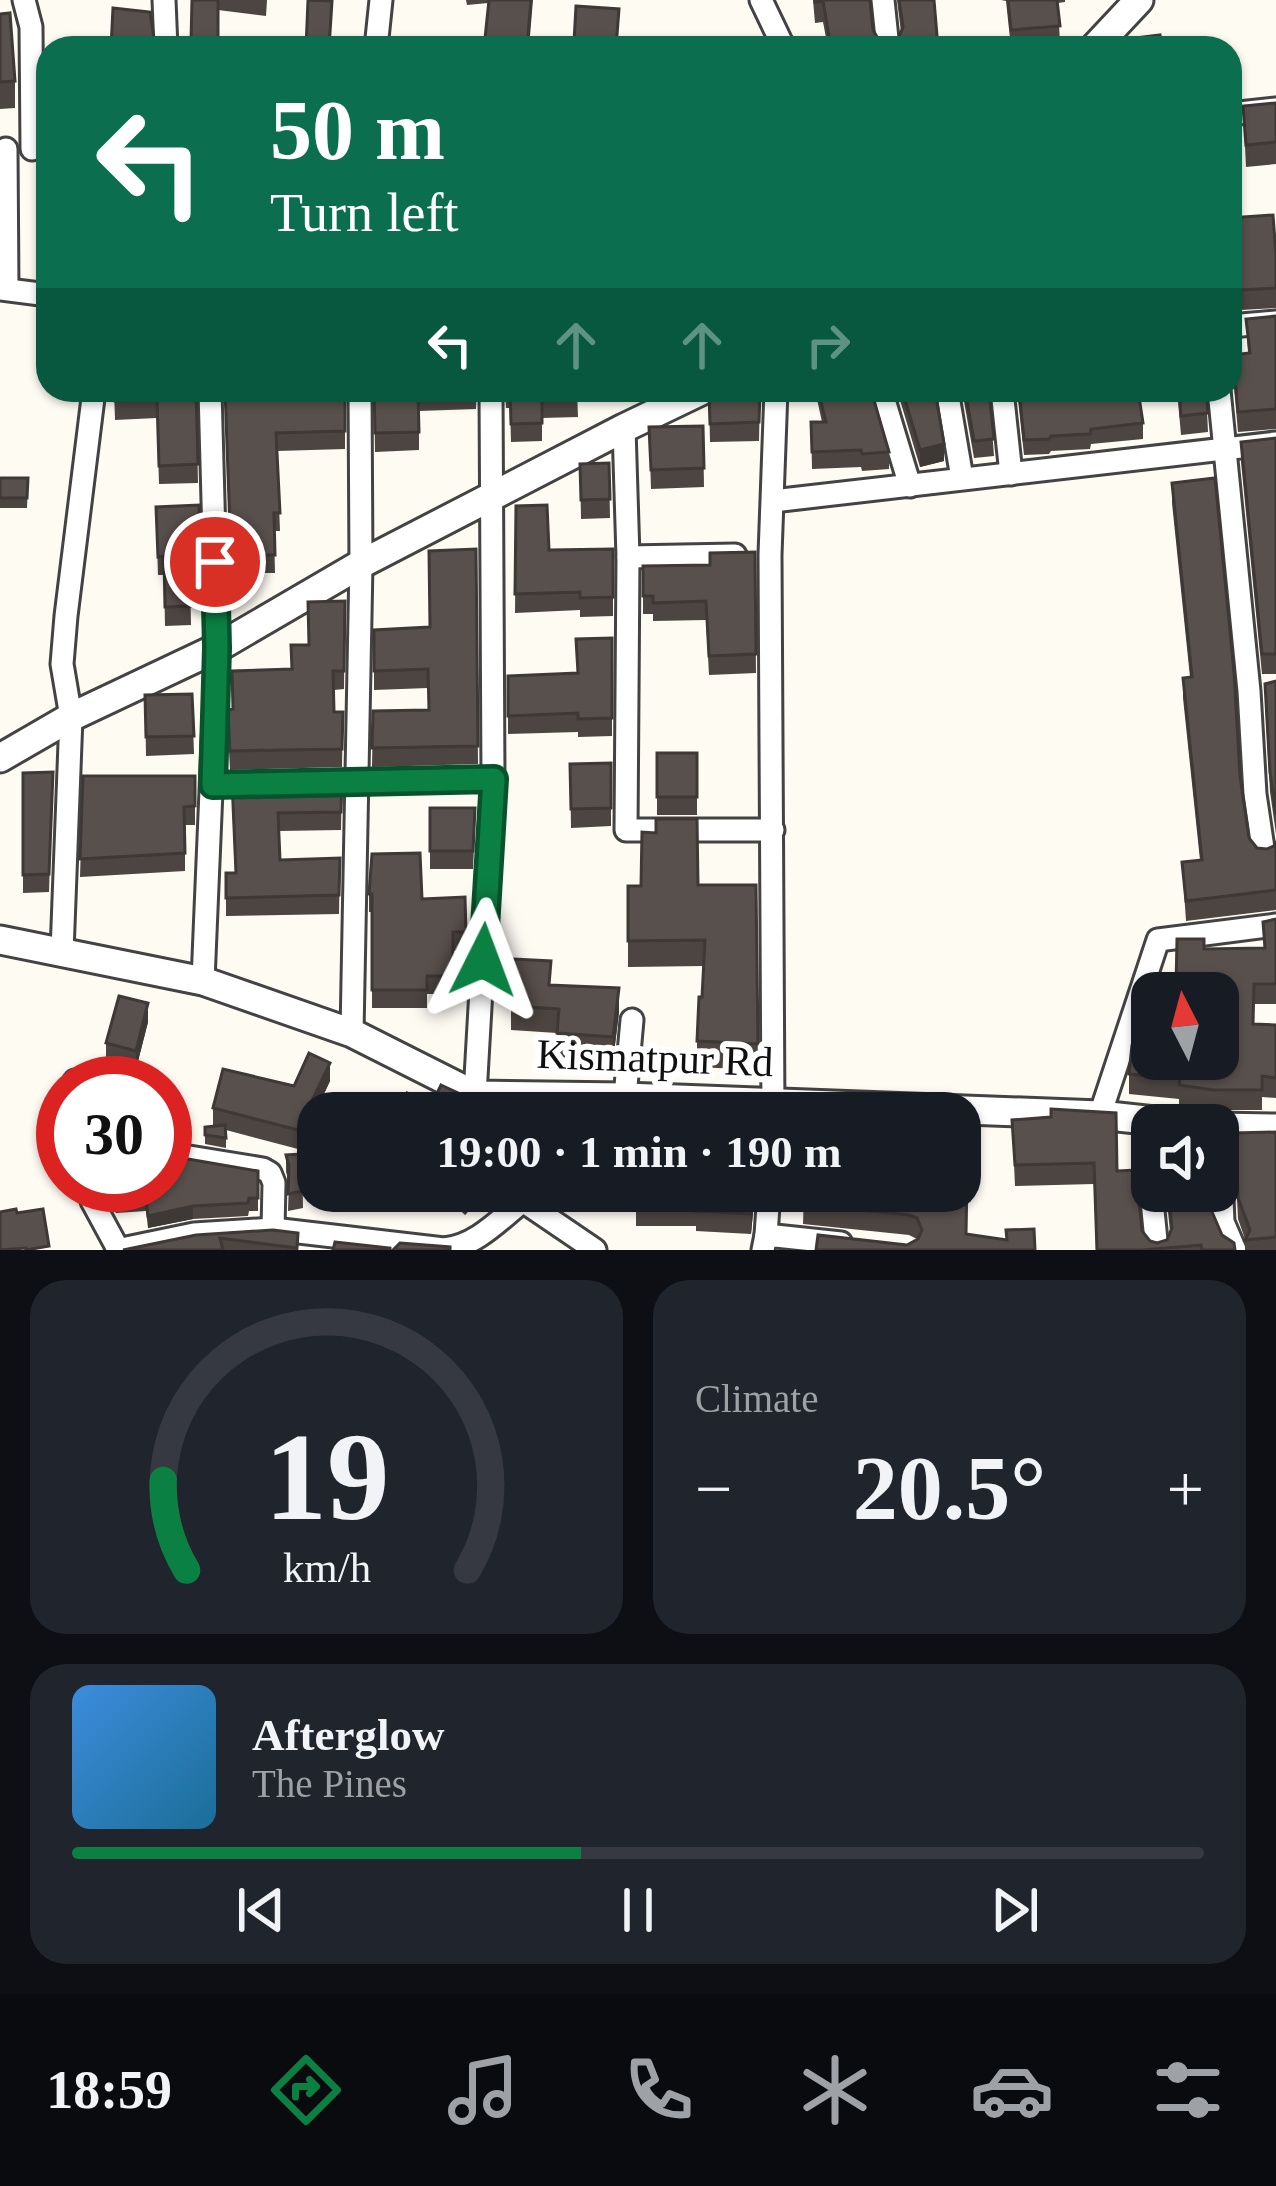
<!DOCTYPE html>
<meta charset="utf-8">
<style>
:root{--surface:#171b24;--page:#20242c;--text:#f1f3f6;--muted:#9ea1a6;--line:#363941;--accent:#0b8043}
body{margin:0;font-family:"Times New Roman",serif;background:var(--page);color:var(--text);height:100vh;display:flex;flex-direction:column;font-size:45px;white-space:nowrap}
*{box-sizing:border-box;margin:0}
p{font-size:39px;color:var(--muted)}
.icon{flex:none;width:66px;height:66px;fill:none;stroke:currentColor;stroke-width:2;stroke-linecap:round;stroke-linejoin:round}
.map{position:relative;height:1250px;overflow:hidden}
.details{display:flex;flex-direction:column;gap:30px;padding:30px;background:#0d0f14;flex:1}
.details>*{flex:none}
.banner{position:absolute;left:36px;top:36px;width:1206px;height:366px;border-radius:36px;box-shadow:0 3px 9px #0004;background:#0b6e4f;color:#fff;overflow:hidden}
.needle{width:78px;rotate:354deg}
.buttons{position:absolute;left:1131px;top:972px;display:grid;gap:24px}
.buttons a{display:grid;place-items:center;width:108px;height:108px;border-radius:24px;background:var(--surface);box-shadow:0 3px 9px #0004;font-size:60px}
.speed{position:absolute;left:36px;top:1056px;display:flex;gap:24px;font-size:60px;font-weight:700;text-align:center}
.speed>*{display:grid;place-content:center;width:156px;height:156px;border-radius:50%;background:var(--surface);box-shadow:0 3px 9px #0004;line-height:1}
.speed .limit{border:18px solid #d22;background:#fff;color:#111}
.pin{position:absolute;display:grid;place-items:center;width:102px;height:102px;color:#fff;margin:-51px;border:6px solid #fff;border-radius:50%;box-shadow:0 3px 12px #0007}
.me{position:absolute;width:132px;margin:-66px;rotate:3deg;stroke-linejoin:round;filter:drop-shadow(0 0 9px #0008)}
.turn{display:flex;align-items:center;gap:42px;height:252px;padding:0 36px;font-size:54px}
.turn .icon{width:156px;height:156px;stroke-width:2.5}
.turn b{display:block;font-size:84px;line-height:102px}
.lanes{display:flex;align-items:center;height:114px;padding:0 36px;background:#0003;justify-content:center;gap:60px;direction:ltr}
.lanes .off{opacity:.35}
.big{font-size:90px;font-weight:700;line-height:1.1}
.details .tile{flex:1;display:flex;flex-direction:column;justify-content:center;gap:18px;min-width:0;padding:0 42px;border-radius:36px;background:var(--page)}
.details .dial{align-items:center;gap:0}
.dial svg{height:312px;overflow:visible;fill:none;stroke:var(--line);stroke-width:7;stroke-linecap:round;text-anchor:middle}
.dial text{fill:var(--text);stroke:none}
.song{display:flex;align-items:center;gap:36px}
.cover{width:144px;height:144px;border-radius:18px;background:linear-gradient(135deg,hsl(210 70% 55%),hsl(200 70% 35%))}
.played{height:12px;border-radius:6px;background:linear-gradient(90deg,var(--accent) 45%,var(--line) 45%)}
.keys{display:flex;justify-content:space-around;direction:ltr}
.heat{display:flex;justify-content:space-between;align-items:center;font-size:66px;direction:ltr}
.details .tiles{flex:1;display:grid;gap:30px;grid-template-columns:1fr 1fr}
.tile:last-child{grid-column:span 2}
.trip{position:absolute;left:297px;top:1092px;width:684px;height:120px;border-radius:36px;background:var(--surface);box-shadow:0 3px 9px #0004;font-weight:700;line-height:120px;text-align:center}
.dock{display:flex;height:192px;justify-content:space-around;align-items:center;background:#090b0e;color:var(--muted)}
.dock .icon{width:84px;height:84px}
.dock .current{color:var(--accent)}
.dock b{font-size:54px;color:var(--text)}
.map>svg:first-child{display:block}
.lines{fill:none;stroke-linecap:round;stroke-linejoin:round}
.minor-casing{stroke:#434343;stroke-width:27}
.tertiary-casing{stroke:#434343;stroke-width:33}
.minor{stroke:#fff;stroke-width:21}
.tertiary{stroke:#fff;stroke-width:27}
.wall{fill:#4c4542}
.shaded-wall{fill:#3e3836}
.building{fill:#58504d;stroke:#3e3836;stroke-width:3}
.route-casing{stroke:#07532c;stroke-width:30}
.route{stroke:#0b8043;stroke-width:21}
.labels{text-anchor:middle;dominant-baseline:central;stroke-width:12;stroke-linejoin:round;paint-order:stroke}
.street-label{font-size:42px;fill:#101010;stroke:#fff}
</style>
<div class="map">
<svg width="1276" height="1250" viewBox="0 0 1276 1250">
<rect width="100%" height="100%" fill="#fefbf3"/>
<g class="lines">
<!-- minor casing -->
<g class="minor-casing">
<g id="minor">
<polyline points="24,0 31,27 32,149"/>
<polyline points="164,0 166,48"/>
<polyline points="761,0 784,48"/>
<polyline points="883,0 888,48"/>
<polyline points="376,48 381,0"/>
<polyline points="1230,114 1276,109"/>
<polyline points="6,149 7,289"/>
<polyline points="0,289 48,295"/>
<polyline points="1230,326 1276,322"/>
<polyline points="881,390 910,486"/>
<polyline points="947,390 962,478"/>
<polyline points="1002,390 1011,474"/>
<polyline points="1219,390 1249,691 1255,794 1264,855"/>
<polyline points="624,428 628,557 626,830 773,830"/>
<polyline points="773,501 1276,443"/>
<polyline points="628,557 735,555"/>
<polyline points="346,783 493,779"/>
<polyline points="62,952 71,717 62,664 66,616 94,390"/>
<polyline points="203,981 217,648 210,390"/>
<polyline points="352,1033 361,564 360,390"/>
<polyline points="75,1081 75,1083"/>
<polyline points="625,1097 632,1020"/>
<polyline points="483,1113 475,1095 493,779 491,390"/>
<polyline points="773,1113 770,555 776,390"/>
<polyline points="1100,1115 1158,940 1276,925"/>
<polyline points="1144,1121 1157,1250"/>
<polyline points="1219,1127 1223,1222 1235,1250"/>
<polyline points="165,1153 263,1169 270,1173 274,1183 273,1229"/>
<polyline points="87,1185 92,1201 118,1249"/>
<polyline points="520,1193 523,1201 595,1250"/>
<polyline points="766,1235 769,1191"/>
<path d="M117 1250 194 1234 273 1229 444 1249C476 1246 499 1220 523 1201"/>
<polyline points="763,1250 766,1235 841,1243"/>
</g>
</g>
<!-- tertiary casing -->
<g class="tertiary-casing">
<g id="tertiary">
<polyline points="1094,48 1139,0"/>
<polyline points="0,758 71,717 217,648 361,564 624,428 703,390"/>
<polyline points="0,940 203,981 352,1033 475,1095 625,1097 1100,1115 1191,1125"/>
<polyline points="1218,1127 1276,1128"/>
</g>
</g>
<!-- minor -->
<use href="#minor" class="minor"/>
<!-- tertiary -->
<use href="#tertiary" class="tertiary"/>
</g>
<!-- wall -->
<g class="wall">
<polygon points="192,0 267,0 266,16 218,10 218,48 191,48"/>
<polygon points="466,0 541,0 533,0 529,48 484,48 488,3 467,5"/>
<polygon points="813,0 870,0 873,30 877,37 888,42 898,39 901,32 897,0 934,0 938,48 828,48 823,22 815,23"/>
<polygon points="1001,0 1065,0 1065,2 1058,3 1060,44 1011,48 1006,1"/>
<polygon points="0,14 15,81 15,108 0,109"/>
<polygon points="1276,103 1276,164 1246,167 1243,106"/>
<polygon points="1230,218 1276,255 1276,308 1241,310 1237,273 1230,274"/>
<polygon points="1276,316 1276,429 1238,432 1234,387 1230,383 1230,355 1248,353 1246,319"/>
<polygon points="114,390 196,390 198,483 159,484 157,418 115,420"/>
<polygon points="225,390 345,390 345,449 277,451 280,531 274,531 275,573 231,573"/>
<polygon points="374,390 477,390 476,409 419,411 419,450 375,452"/>
<polygon points="505,390 577,390 578,417 542,418 542,441 511,442 510,408 506,408"/>
<polygon points="815,390 871,390 889,452 889,469 862,471 861,467 812,469 811,422 822,422"/>
<polygon points="897,390 935,390 944,461 920,467"/>
<polygon points="962,390 989,390 994,456 974,458"/>
<polygon points="1017,390 1138,390 1143,423 1143,439 1091,444 1090,449 1051,451 1049,454 1024,455"/>
<polygon points="1177,390 1206,390 1208,432 1181,435"/>
<polygon points="760,393 759,441 710,442 709,394"/>
<polygon points="703,426 704,487 651,489 649,427"/>
<polygon points="1276,438 1276,674 1262,674 1241,462 1241,442"/>
<polygon points="609,463 610,518 581,519 580,464"/>
<polygon points="0,478 28,478 27,508 0,508"/>
<polygon points="1172,483 1240,776 1249,838 1257,848 1267,849 1274,846 1276,841 1276,910 1186,921 1182,862 1200,860 1183,698 1183,678 1190,677 1172,503"/>
<polygon points="199,505 200,574 190,574 191,625 165,626 164,575 158,575 156,507"/>
<polygon points="516,506 549,550 613,549 613,616 580,617 580,610 515,613"/>
<polygon points="476,549 478,764 372,767 373,711 429,710 428,688 374,690 374,671 430,627"/>
<polygon points="755,552 756,673 709,675 706,620 653,621 653,614 643,614 643,566 710,565"/>
<polygon points="345,601 344,689 334,690 334,712 343,712 342,767 230,770 228,732 292,669 308,645"/>
<polygon points="612,638 612,736 578,737 578,732 508,734 508,676 577,673"/>
<polygon points="1276,681 1276,834 1270,792 1265,704 1265,684"/>
<polygon points="192,694 194,754 146,756 145,695"/>
<rect x="657" y="753" width="40" height="62"/>
<polygon points="611,763 611,826 571,828 570,764"/>
<polygon points="53,772 49,892 23,893 23,773"/>
<polygon points="83,776 195,776 195,825 185,825 185,871 80,877"/>
<polygon points="342,779 341,830 279,831 280,860 340,858 339,914 226,916 226,873 235,873 232,800"/>
<polygon points="430,808 475,827 473,869 430,869"/>
<polygon points="756,885 758,1070 697,1067 697,1041 704,966 628,967 628,886"/>
<polygon points="369,894 422,899 465,897 466,950 453,951 453,994 427,994 427,1008 372,1008 372,912 369,912"/>
<polygon points="1276,919 1276,1004 1254,1004 1254,1024 1276,1025 1276,1098 1262,1097 1262,1110 1214,1110 1179,1105 1179,1099 1129,1094 1129,1074 1218,1059 1218,993 1176,993 1177,939 1204,949 1264,948 1263,922"/>
<polygon points="551,985 619,1012 613,1061 557,1057 557,1033 511,1030 511,1006"/>
<polygon points="148,1022 136,1069 106,1062 106,1043"/>
<polygon points="330,1081 298,1149 226,1130 226,1148 205,1144 205,1127 213,1126 213,1108 294,1086"/>
<polygon points="1012,1120 1117,1171 1142,1231 1150,1241 1157,1243 1167,1240 1170,1232 1166,1191 1208,1191 1209,1205 1222,1235 1235,1250 1096,1250 1094,1184 1015,1186"/>
<polygon points="1276,1132 1276,1250 1245,1250 1245,1239 1238,1219 1235,1154"/>
<polygon points="302,1154 303,1208 288,1211 289,1182 286,1172 286,1155"/>
<polygon points="258,1171 258,1211 249,1211 248,1216 193,1219 148,1228 146,1211 116,1213 106,1195 105,1185 165,1185"/>
<polygon points="363,1191 363,1210 341,1210 341,1201"/>
<polygon points="451,1191 486,1191 465,1215 451,1202"/>
<polygon points="582,1191 755,1191 751,1234 696,1231 696,1226 636,1226 636,1205 582,1201"/>
<polygon points="804,1191 960,1191 966,1234 1035,1250 907,1245 917,1239 909,1235 803,1224"/>
<polygon points="298,1233 298,1250 123,1250 196,1235"/>
</g>
<!-- shaded-wall -->
<g class="shaded-wall">
<polygon points="944,444 944,461 920,467 920,450"/>
<polygon points="619,988 619,1012 613,1061 613,1037"/>
<polygon points="148,1003 148,1022 136,1069 136,1051"/>
<polygon points="330,1063 330,1081 298,1149 298,1130"/>
<polygon points="458,1093 458,1113 449,1113"/>
<polygon points="470,1191 486,1191 465,1215 465,1197"/>
<polygon points="753,1191 755,1191 751,1234 751,1214"/>
<polygon points="193,1206 193,1219 148,1228 148,1216"/>
</g>
<!-- building -->
<g class="building">
<polygon points="192,0 218,0 218,42 191,42"/>
<polygon points="308,0 332,1 329,48 306,48"/>
<polygon points="489,0 531,0 527,48 484,48"/>
<polygon points="815,0 870,0 873,30 877,37 888,42 898,39 903,27 899,0 934,0 938,48 831,48 823,1 815,2"/>
<polygon points="1008,0 1057,0 1060,26 1011,30"/>
<polygon points="576,6 619,9 616,48 620,48 570,48 570,42 574,42"/>
<polygon points="113,8 150,12 154,38 152,48 111,48"/>
<polygon points="10,13 15,81 0,82 0,14"/>
<polygon points="1160,35 1162,48 1112,48 1111,41"/>
<polygon points="1276,103 1276,142 1246,145 1243,106"/>
<polygon points="1273,215 1276,255 1276,288 1241,290 1237,253 1230,254 1230,218"/>
<polygon points="1276,316 1276,409 1238,412 1234,367 1230,362 1230,355 1250,353 1246,319"/>
<polygon points="115,390 196,390 198,464 159,466 157,400 115,401"/>
<polygon points="225,390 345,390 345,431 276,433 280,513 274,513 275,555 231,555"/>
<polygon points="374,390 476,390 418,393 419,432 375,433"/>
<polygon points="510,390 577,390 578,399 542,400 542,423 511,424"/>
<polygon points="818,390 871,390 889,452 862,454 861,450 812,452 811,422 826,422"/>
<polygon points="902,390 935,390 944,444 920,450"/>
<polygon points="965,390 989,390 994,439 974,441"/>
<polygon points="1019,390 1138,390 1143,423 1091,429 1090,434 1051,436 1049,439 1024,440"/>
<polygon points="1179,390 1206,390 1208,413 1181,416"/>
<polygon points="760,393 759,422 710,424 709,394"/>
<polygon points="703,426 704,468 651,470 649,427"/>
<polygon points="1276,438 1276,654 1262,654 1241,442"/>
<polygon points="609,463 610,499 581,500 580,464"/>
<polygon points="0,478 28,478 27,498 0,498"/>
<polygon points="1215,478 1234,672 1240,776 1249,838 1257,848 1267,849 1274,846 1276,841 1276,890 1186,901 1182,862 1202,860 1183,678 1192,677 1172,483"/>
<polygon points="199,505 200,555 190,556 191,606 165,607 164,556 158,557 156,507"/>
<polygon points="547,505 549,550 613,549 613,597 580,598 580,592 515,594 516,506"/>
<polygon points="476,549 478,746 372,748 373,711 429,710 428,669 374,671 374,630 430,627 429,551"/>
<polygon points="755,552 756,654 709,656 706,601 653,603 653,596 643,596 643,566 710,565 710,553"/>
<polygon points="345,601 344,671 333,671 334,712 343,712 342,749 230,751 228,714 229,710 233,709 232,671 292,669 291,645 309,645 308,602"/>
<polygon points="612,638 612,718 578,719 578,713 508,716 508,676 578,673 576,639"/>
<polygon points="1276,681 1276,814 1270,772 1265,684"/>
<polygon points="192,694 194,736 146,737 145,695"/>
<rect x="657" y="753" width="40" height="44"/>
<polygon points="611,763 611,808 571,809 570,764"/>
<polygon points="53,772 49,874 23,875 23,773"/>
<polygon points="83,776 195,776 195,806 184,807 185,853 80,859"/>
<polygon points="342,779 341,812 278,813 280,860 340,858 339,895 226,898 226,873 236,873 232,781"/>
<polygon points="430,808 475,808 473,851 430,851"/>
<polygon points="656,819 697,819 698,885 756,885 758,1044 697,1041 699,997 702,997 705,940 628,941 628,886 641,886 642,832 656,833"/>
<polygon points="420,853 422,899 465,897 466,932 453,932 453,976 427,976 427,990 372,990 372,894 369,894 372,854"/>
<polygon points="1276,919 1276,984 1254,984 1253,1024 1276,1025 1276,1078 1262,1076 1262,1090 1214,1090 1179,1085 1180,1079 1129,1074 1132,1045 1139,1024 1152,1025 1152,1059 1218,1059 1219,987 1176,987 1177,939 1204,939 1204,949 1265,948 1263,922"/>
<polygon points="513,959 551,961 549,985 619,988 613,1037 557,1033 559,1009 511,1006"/>
<polygon points="119,996 148,1003 136,1051 106,1043"/>
<polygon points="309,1053 330,1063 298,1130 213,1108 223,1069 294,1086"/>
<polygon points="441,1085 458,1093 449,1113 405,1113 399,1110 407,1093 432,1104"/>
<polygon points="607,1099 632,1100 631,1113 606,1113"/>
<polygon points="698,1106 762,1107 762,1113 698,1113"/>
<polygon points="1051,1109 1116,1113 1117,1171 1136,1170 1142,1231 1150,1241 1157,1243 1167,1240 1172,1228 1168,1191 1208,1191 1209,1205 1222,1235 1234,1243 1235,1250 1202,1250 1201,1245 1142,1250 1097,1250 1094,1163 1015,1165 1012,1120 1051,1117"/>
<polygon points="1205,1119 1205,1125 1162,1125 1161,1122"/>
<polygon points="225,1125 226,1138 205,1135 205,1127"/>
<polygon points="1276,1132 1276,1237 1245,1240 1250,1230 1238,1198 1235,1133"/>
<polygon points="302,1154 303,1191 288,1194 289,1166 286,1155"/>
<polygon points="165,1155 258,1171 258,1198 249,1198 248,1203 193,1206 148,1216 146,1198 116,1201 108,1185 165,1185"/>
<polygon points="960,1179 967,1179 966,1234 1007,1240 1006,1230 1034,1229 1035,1250 816,1250 818,1235 907,1245 918,1239 922,1230 917,1218 909,1215 803,1204 804,1191 960,1191"/>
<polygon points="343,1191 363,1191 363,1201 341,1201"/>
<polygon points="636,1191 753,1191 751,1214 696,1211 697,1206 636,1206"/>
<polygon points="16,1209 17,1213 43,1209 49,1246 26,1250 26,1248 0,1250 0,1212"/>
<polygon points="273,1230 298,1233 297,1248 220,1238 223,1250 123,1250 196,1235"/>
<polygon points="335,1242 390,1248 390,1250 333,1250"/>
<polygon points="400,1243 450,1247 450,1250 393,1250"/>
</g>
<g class="lines">
<!-- route casing -->
<g class="route-casing">
<polyline id="route" points="215,562 217,648 213,785 494,779 483,960"/>
</g>
<!-- route -->
<use href="#route" class="route"/>
</g>
<g class="labels">
<!-- street labels -->
<g class="street-label">
<text transform="translate(655 1058) rotate(2)">Kismatpur Rd</text>
</g>
</g>
</svg>
<div class="buttons">
<a><svg class="needle" viewBox="-14 -14 28 28"><path d="M0-13l5 13h-10z" fill="#e53935"/><path d="M0 13l5-13h-10z" fill="#9ea1a6"/></svg></a>
<a><svg class="icon" aria-label="sound" viewBox="0 0 24 24"><path d="M4 9h4l5-4v14l-5-4H4zM17 9q2 3 0 6"/></svg></a>
</div>
<div class="speed"><div class="limit">30</div></div>
<div class="pin" style="left:215px;top:562px;background:#d93025"><svg class="icon" aria-label="arrive" viewBox="0 0 24 24"><path d="M6 21V4h12l-3 4 3 4H6"/></svg></div>
<svg class="me" style="left:483px;top:960px" viewBox="-20 -20 40 40"><path d="M0-17L14 15 0 8-14 15z" fill="#0b8043" stroke="#fff" stroke-width="4"/></svg>
<div class="trip">19:00 · 1 min · 190 m</div>
<div class="banner">
<div class="turn"><svg class="icon" aria-label="left" viewBox="0 0 24 24"><path d="M17 20v-9H6M10 6l-5 5 5 5"/></svg><div><b>50 m</b>Turn left</div></div>
<div class="lanes"><svg class="icon" aria-label="left" viewBox="0 0 24 24"><path d="M17 20v-9H6M10 6l-5 5 5 5"/></svg><svg class="icon off" aria-label="ahead" viewBox="0 0 24 24"><path d="M12 20V5M6 11l6-6 6 6"/></svg><svg class="icon off" aria-label="ahead" viewBox="0 0 24 24"><path d="M12 20V5M6 11l6-6 6 6"/></svg><svg class="icon off" aria-label="right" viewBox="0 0 24 24"><path d="M7 20v-9h11M14 6l5 5-5 5"/></svg></div>
</div>
</div>
<section class="details">
<div class="tiles">
<div class="tile dial"><svg viewBox="0 0 100 80">
<path d="M14 69A42 42 0 1 1 86 69"/>
<path d="M14 69A42 42 0 0 1 8 46" stroke="#0b8043"/>
<text x="50" y="56" font-size="32" font-weight="700">19</text>
<text x="50" y="72" font-size="11">km/h</text>
</svg></div>
<div class="tile"><p>Climate</p>
<div class="heat"><a>−</a><b class="big">20.5°</b><a>+</a></div>
</div>
<div class="tile">
<div class="song"><i class="cover"></i><div><b>Afterglow</b><p>The Pines</p></div></div>
<div class="played"></div>
<div class="keys"><svg class="icon" aria-label="previous" viewBox="0 0 24 24"><path d="M18 5L8 12l10 7zM5 5v14"/></svg><svg class="icon" aria-label="pause" viewBox="0 0 24 24"><path d="M8 5v14M16 5v14"/></svg><svg class="icon" aria-label="next" viewBox="0 0 24 24"><path d="M6 5l10 7-10 7zM19 5v14"/></svg></div>
</div>
</div>
</section>
<nav class="dock">
<b>18:59</b>
<svg class="icon current" aria-label="directions" viewBox="0 0 24 24"><path d="M12 3l9 9-9 9-9-9zM9 14v-3h6M13 9l2 2-2 2"/></svg>
<svg class="icon" aria-label="music" viewBox="0 0 24 24"><path d="M9 18V5l10-2v13"/><circle cx="6" cy="18" r="3"/><circle cx="16" cy="16" r="3"/></svg>
<svg class="icon" aria-label="phone" viewBox="0 0 24 24"><path d="M5 4h4l2 5-3 2q2 4 5 5l2-3 5 2v4C11 20 4 13 5 4z"/></svg>
<svg class="icon" aria-label="climate" viewBox="0 0 24 24"><path d="M12 3v18M4 7l16 10M4 17L20 7"/></svg>
<svg class="icon" aria-label="car" viewBox="0 0 24 24"><path d="M5 17H2v-5l4-1 3-4h7l3 4 3 1v5h-3M9 17h6M6 11h13"/><circle cx="7" cy="17" r="2"/><circle cx="17" cy="17" r="2"/></svg>
<svg class="icon" aria-label="filters" viewBox="0 0 24 24"><path d="M4 7h16M4 17h16"/><circle cx="9" cy="7" r="2"/><circle cx="15" cy="17" r="2"/></svg>
</nav>
